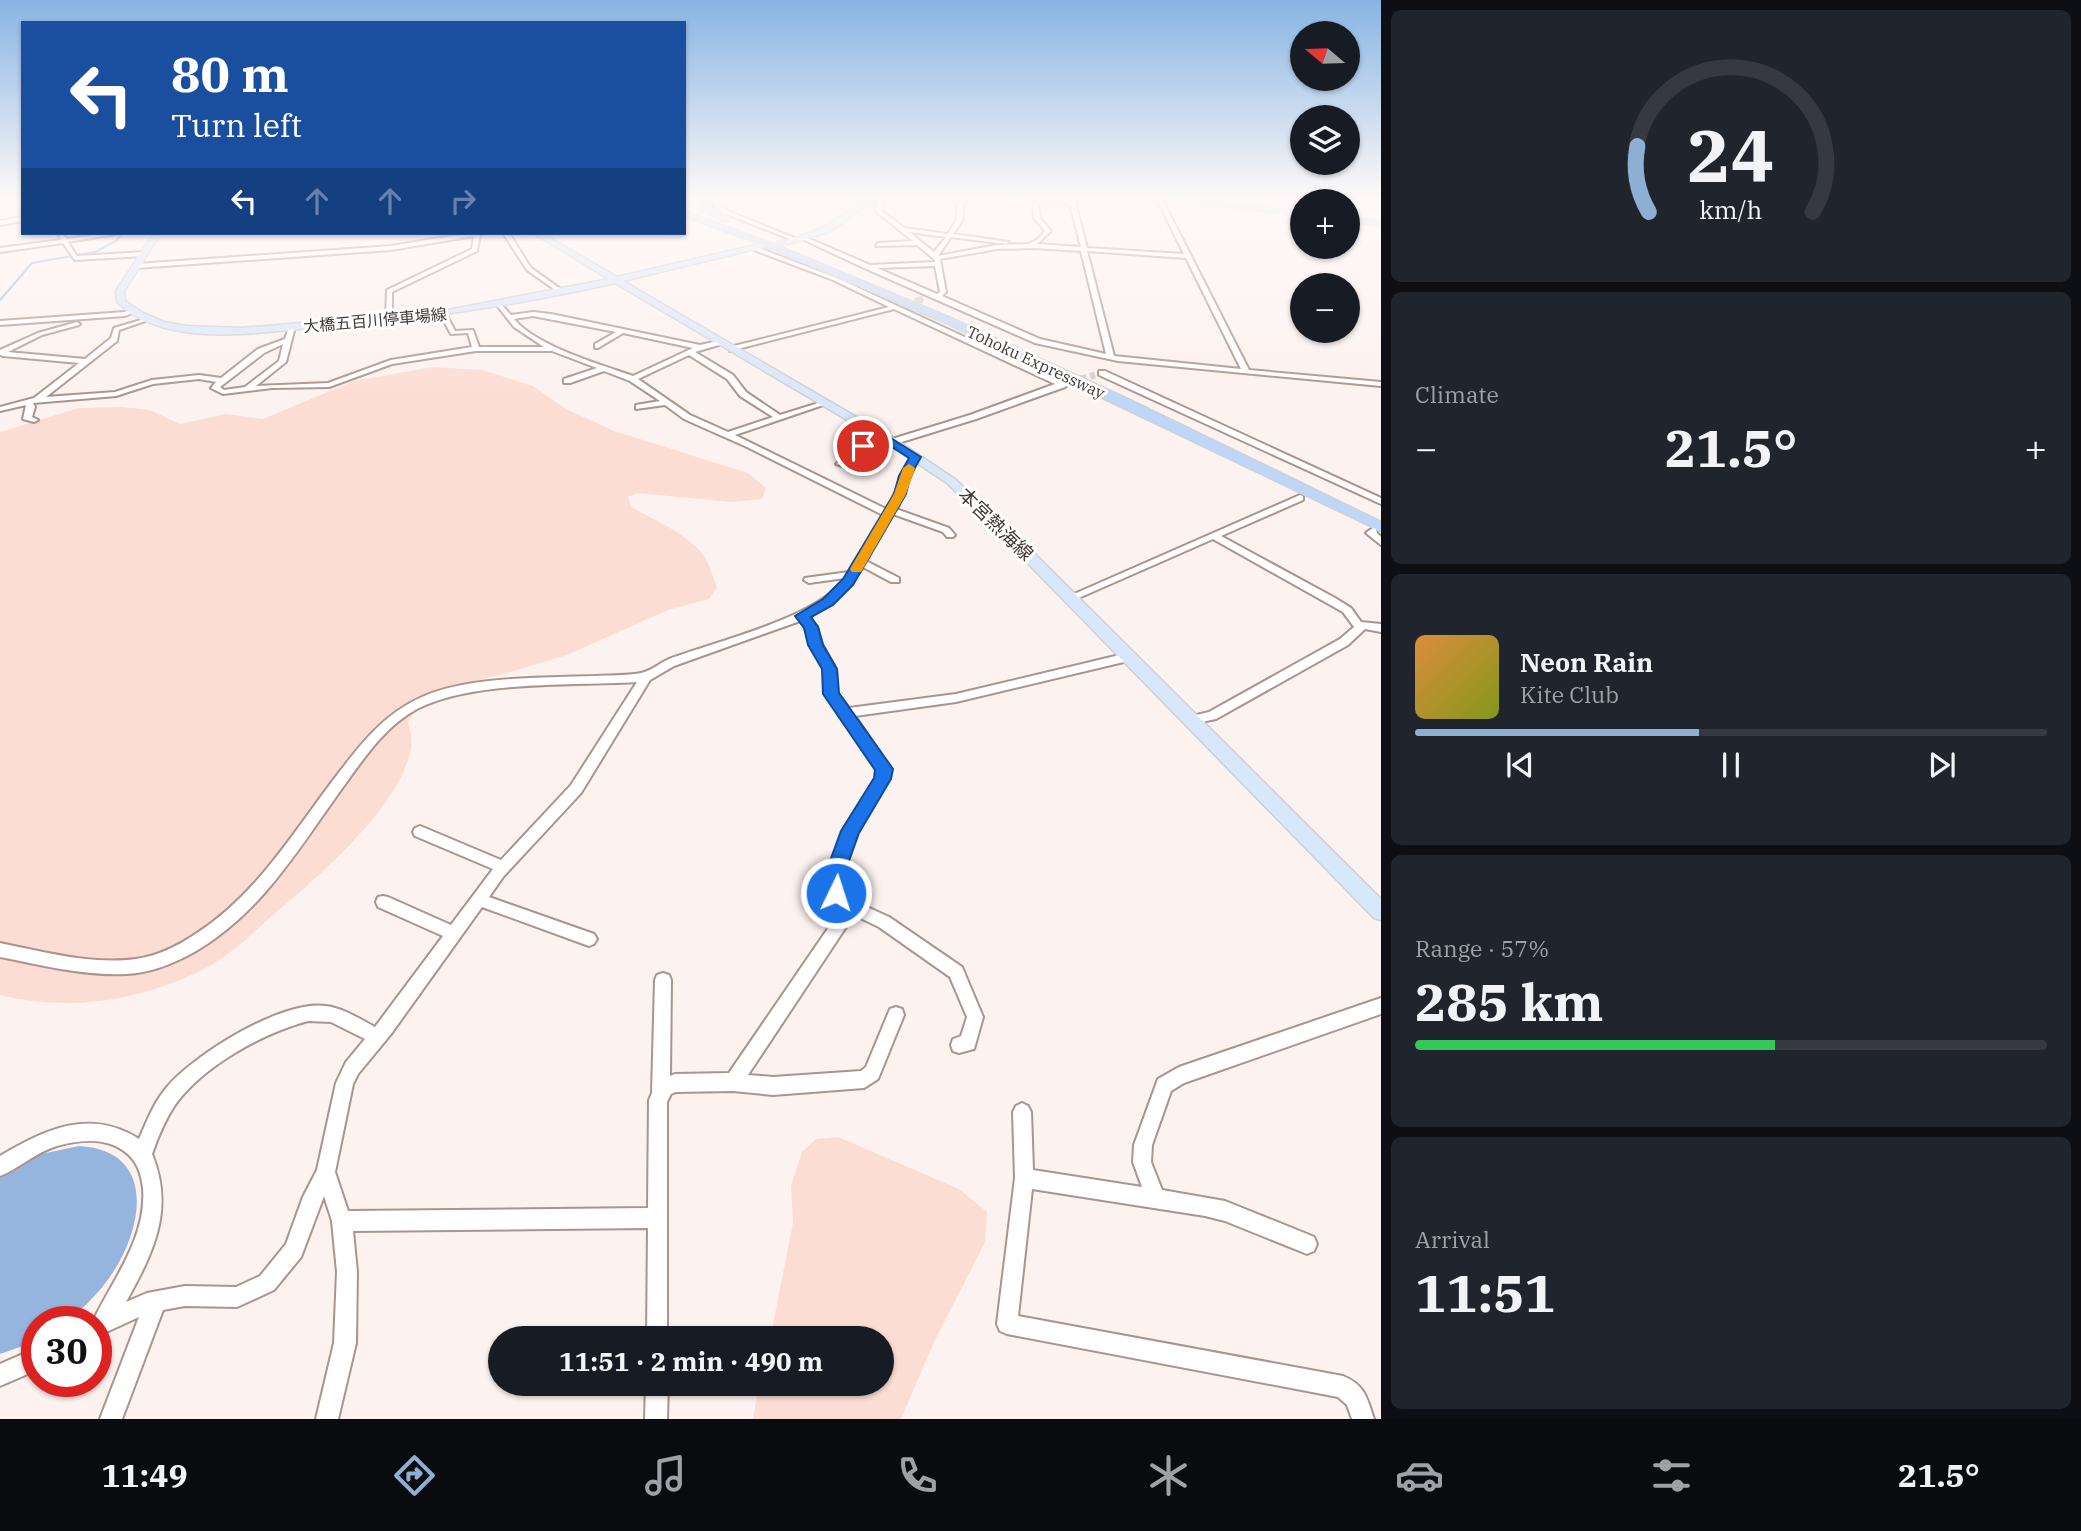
<!DOCTYPE html>
<meta charset="utf-8">
<style>
:root{--surface:#171b24;--page:#20242c;--text:#f1f3f6;--muted:#9ea1a6;--line:#363941;--accent:#8eafd4}
body{margin:0;font-family:"IBM Plex Serif","Noto Sans JP",serif;background:var(--page);color:var(--text);height:100vh;display:flex;flex-direction:column;font-size:26px;white-space:nowrap}
*{box-sizing:border-box;margin:0}
p{font-size:23px;color:var(--muted)}
.icon{flex:none;width:38px;height:38px;fill:none;stroke:currentColor;stroke-width:2;stroke-linecap:round;stroke-linejoin:round}
.map{position:relative;flex:1;overflow:hidden}
.sheet{display:flex;flex-direction:column;gap:10px;padding:10px;background:#0d0f14;width:700px}
.sheet>*{flex:none}
.top-card{position:absolute;left:21px;top:21px;width:665px;height:214px;border-radius:0px;box-shadow:0 2px 5px #0004;background:#1a4fa0;color:#fff;overflow:hidden}
.needle{width:46px;rotate:289deg}
.buttons{position:absolute;left:1290px;top:21px;display:grid;gap:14px}
.buttons a{display:grid;place-items:center;width:70px;height:70px;border-radius:50%;background:var(--surface);box-shadow:0 2px 5px #0004;font-size:35px}
.speed{position:absolute;left:21px;top:1306px;display:flex;gap:14px;font-size:35px;font-weight:700;text-align:center}
.speed>*{display:grid;place-content:center;width:91px;height:91px;border-radius:50%;background:var(--surface);box-shadow:0 2px 5px #0004;line-height:1}
.speed .limit{border:10px solid #d22;background:#fff;color:#111}
.pin{position:absolute;display:grid;place-items:center;width:60px;height:60px;color:#fff;margin:-30px;border:4px solid #fff;border-radius:50%;box-shadow:0 2px 7px #0007}
.me{position:absolute;width:77px;margin:-38px;rotate:4deg;stroke-linejoin:round;filter:drop-shadow(0 0 5px #0008)}
.turn{display:flex;align-items:center;gap:24px;height:147px;padding:0 35px;font-size:32px}
.turn .icon{width:91px;height:91px;stroke-width:2.5}
.turn b{display:block;font-size:49px;line-height:60px}
.lanes{display:flex;align-items:center;height:66px;padding:0 35px;background:#0003;justify-content:center;gap:35px;direction:ltr}
.lanes .off{opacity:.35}
.big{font-size:52px;font-weight:700;line-height:1.1}
.sheet .card{flex:1;display:flex;flex-direction:column;justify-content:center;gap:10px;min-width:0;padding:0 24px;border-radius:10px;background:var(--page)}
.sheet .dial{align-items:center;gap:0}
.dial svg{height:182px;overflow:visible;fill:none;stroke:var(--line);stroke-width:7;stroke-linecap:round;text-anchor:middle}
.dial text{fill:var(--text);stroke:none}
.song{display:flex;align-items:center;gap:21px}
.cover{width:84px;height:84px;border-radius:10px;background:linear-gradient(135deg,hsl(30 70% 55%),hsl(70 70% 35%))}
.played{height:7px;border-radius:4px;background:linear-gradient(90deg,var(--accent) 45%,var(--line) 45%)}
.keys{display:flex;justify-content:space-around;direction:ltr}
.heat{display:flex;justify-content:space-between;align-items:center;font-size:38px;direction:ltr}
.charge{height:10px;border-radius:5px;background:linear-gradient(90deg,#34c759 57%,var(--line) 0)}
.trip{position:absolute;left:488px;top:1326px;width:406px;height:70px;border-radius:35px;background:var(--surface);box-shadow:0 2px 5px #0004;font-weight:700;line-height:70px;text-align:center}
.tab-bar{display:flex;height:112px;justify-content:space-around;align-items:center;background:#090b0e;color:var(--muted)}
.tab-bar .icon{width:49px;height:49px}
.tab-bar .selected{color:var(--accent)}
.tab-bar b{font-size:32px;color:var(--text)}
main{display:flex;flex:1;min-height:0}
.map>svg:first-child{display:block}
.green{fill:#fcddd3}
.water{fill:#96b5de}
.lines{fill:none;stroke-linecap:round;stroke-linejoin:round}
.stream{stroke:#96b5de;stroke-width:2}
.minor-tunnel-far1{stroke:#d7cdca;stroke-width:6;stroke-dasharray:6 2.5;stroke-linecap:butt}
.minor-tunnel{stroke:#d7cdca;stroke-width:7;stroke-dasharray:7 3.5;stroke-linecap:butt}
.major-tunnel{stroke:#d7cdca;stroke-width:8;stroke-dasharray:8 3.5;stroke-linecap:butt}
.minor-casing{stroke:#ab948d;stroke-width:4}
.major-casing{stroke:#d1cfcf;stroke-width:3}
.highway-casing{stroke:#d1cfcf;stroke-width:3}
.minor{fill:#fff;fill-rule:evenodd}
.major{fill:#d7e7fc;fill-rule:evenodd}
.highway{fill:#bdd7fa;fill-rule:evenodd}
.route{fill:#1a73e8;stroke:#114b97;stroke-width:2}
.slow{fill:#f59e0b}
.labels{text-anchor:middle;dominant-baseline:central;stroke-width:6;stroke-linejoin:round;paint-order:stroke}
.far-street-label{font-size:16px;fill:#413835;stroke:#fff}
.street-label{font-size:19px;fill:#413835;stroke:#fff}
</style>
<main>
<div class="map">
<svg width="1381" height="1419" viewBox="0 0 1381 1419">
<rect width="100%" height="100%" fill="#fcf2ef"/>
<!-- green -->
<g class="green">
<path d="M432 367 483 370 533 386 566 409 614 431 748 473 766 488 762 499 732 502 637 493 628 497 631 507C653 519 696 538 707 561 711 569 713 578 717 587L709 599 668 610 567 655 507 673 437 690 419 704 408 722C411 733 413 742 410 753 396 812 311 883 266 921 253 933 240 946 225 956 207 969 185 979 163 986 112 1005 53 1008 0 995V432L79 408 123 407 150 410 180 424 226 414 263 419 354 381Z"/>
<polygon points="838,1137 959,1189 987,1212 985,1242 934,1342 901,1419 753,1419 759,1384 882,1384 882,1339 770,1339 793,1223 791,1185 802,1152 816,1139"/>
</g>
<!-- water -->
<path class="water" d="M79 1146C150 1150 146 1215 118 1264 105 1287 87 1305 68 1321H37V1341L0 1354V1178L41 1154Z"/>
<g class="lines">
<!-- stream -->
<polyline class="stream" points="0,300 32,263 95,252 116,241 123,233"/>
<!-- minor-tunnel-far1 -->
<polyline class="minor-tunnel-far1" points="919,300 923,299"/>
<!-- minor-tunnel -->
<g class="minor-tunnel">
<polyline points="905,305 923,299"/>
<polyline points="1070,382 1095,375"/>
</g>
<!-- major-tunnel -->
<polyline class="major-tunnel" points="765,247 788,242"/>
<!-- minor casing -->
<g class="minor-casing">
<g id="minor">
<polygon points="711,197 717,197 718,204 728,211 797,239 792,240 724,213 714,206"/>
<path d="M864 197 883 200 882 211 904 228 948 234 956 221 958 203 965 197H970L964 203 962 221 953 234 1009 242 1006 244 951 237 938 256 997 245 1029 244 1038 239 1045 231 1034 218 1033 204 1040 198 1069 200 1068 197H1074L1087 248 1184 254 1156 197H1161L1249 370 1381 382V386L1118 361 1035 343 864 268 800 238 805 237 870 265 935 262 934 259 917 245 876 246 878 243 913 241 878 213 875 209 878 202ZM1041 202 1070 204 1081 247 1037 244 1051 231 1040 218 1038 205ZM909 232 946 237 934 252ZM1035 248 1081 251 1106 354 1040 339 942 296 946 292 940 259 997 249ZM1087 251 1186 258 1241 369 1114 356ZM935 266 940 292 937 294 877 268Z"/>
<polygon points="23,217 23,221 0,225 0,221"/>
<polygon points="109,233 122,233 68,242 77,256 144,252 147,254 144,256 75,260 63,243 0,252 0,248 61,240 59,236 62,234 67,239"/>
<polygon points="470,233 482,233 480,235 477,251 392,292 392,319 389,321 386,319 387,290 472,249 474,236 391,250 136,268 133,266 136,264 391,246"/>
<polygon points="503,233 509,233 531,268 562,290 562,292 558,292 527,270"/>
<polygon points="756,247 837,278 1062,382 1066,381 1070,383 1065,387 976,419 895,444 889,444 889,440 970,415 1055,384 894,309 730,351 730,347 889,307 833,280 754,250"/>
<path d="M499 302 511 315 533 312 551 314 700 345 722 340V344L695 352 733 375 746 392 780 415 825 401 829 403 735 435 886 509C897 493 902 474 911 457L918 455 919 457C910 474 906 492 896 509L949 528 955 535 953 537H947L943 532 893 514 866 561 899 578V582H891L863 567C847 591 835 602 809 617L817 627 822 644 836 669 837 693 849 708 956 694 1128 653 1134 657 1128 661 956 702 855 716 891 769 889 779 857 832 839 882 856 902 889 917 962 967 983 1017 974 1049 959 1053 953 1051 951 1045 953 1039 961 1036 967 1017 950 977 879 927 854 915 748 1075 773 1077 861 1071 866 1067 890 1009 896 1007 902 1009 904 1015 878 1079 864 1088 773 1095 733 1091 676 1092 671 1094 667 1102V1339H647L648 1228 353 1231 357 1272 356 1343 338 1419H316L334 1343 337 1272 332 1221 324 1196 301 1257 274 1290 237 1307 185 1306 163 1310 122 1419H100L139 1317 102 1334 96 1332V1321H93C113 1279 147 1238 143 1188 141 1173 137 1160 124 1151 105 1137 78 1140 57 1146 36 1152 20 1168 0 1176V1156C46 1129 90 1108 139 1139 147 1121 154 1102 167 1087 194 1055 283 999 326 1006 343 1008 360 1019 375 1027L443 936 378 907 376 902 378 897 383 896 388 897 451 925 493 869 415 836 413 832 415 828 420 826 425 828 501 860 571 785 637 682C573 686 473 680 417 709 383 727 360 764 338 794 296 853 260 913 196 951 175 963 151 973 126 974 84 976 41 965 0 957V943C44 952 91 965 136 959 157 956 176 947 194 935 254 897 289 839 331 783 357 749 381 715 422 697 469 676 542 678 594 676 609 675 626 676 641 673 651 671 660 663 669 659 716 641 818 618 845 578L809 583 804 580 805 578 849 572 883 515 747 447 684 419 665 405 636 409V405L660 401 630 381 604 371 570 383H564V379L597 368 552 351H476L392 364 329 387 272 388 223 394 211 388 216 382 199 379 153 384 116 396 33 403 35 407 32 417 38 420 34 422 23 419 26 405 0 411V407L34 398 79 363 3 356 0 355V350L38 333 77 322 80 324 79 325 42 335 8 352 85 359 111 338 114 328 151 317V319L119 330 117 341 46 397 115 392 152 380 199 375 221 378 258 349 285 339 289 327 292 325 295 327 286 362 256 386 328 383 391 360 472 347 468 333 451 334 440 314 443 312 446 314 455 331 473 330 479 347H544L514 327 496 304ZM533 316 616 332 595 344V348H598L623 333 693 348 633 376C599 364 536 346 514 319ZM283 344 279 361 245 387 224 390 220 387 264 353ZM689 355 727 379 740 396 773 417 728 432 690 415 638 379ZM800 621 806 628 810 644 824 669 825 694 877 769 876 778 844 831 824 883 832 897 842 908 729 1073 675 1074 670 1076 671 980 669 975 663 973 657 975 655 980 652 1093 649 1100 648 1208 348 1211 335 1172 353 1084 358 1074 391 1034 482 907 589 946 594 944 597 939 594 934 489 897 503 877 581 793 650 680 674 666ZM308 1021 331 1022 365 1039 346 1062 336 1083 317 1170 303 1197 286 1244 260 1276 236 1287 185 1286 147 1293 126 1302C153 1253 175 1210 152 1154 158 1137 165 1120 175 1105 203 1066 263 1033 308 1021Z"/>
<polygon points="133,309 135,310 135,312 125,316 0,325 0,321 124,312"/>
<polygon points="1099,371 1105,371 1381,498 1381,504 1099,375"/>
<polygon points="886,435 889,436 889,440 866,448 843,466 836,464 860,444"/>
<polygon points="1300,495 1303,496 1303,500 1221,536 1335,598 1351,608 1361,622 1381,624 1381,632 1365,629 1348,645 1216,719 1192,724 1186,720 1188,717 1209,712 1340,639 1354,627 1343,612 1213,539 1074,600 1070,601 1065,598"/>
<polygon points="1373,528 1376,529 1377,533 1381,537 1381,545 1366,533"/>
<path d="M1381 998V1014L1184 1083 1171 1091 1152 1145 1151 1162 1162 1190 1225 1201 1307 1234 1314 1237 1317 1244 1314 1251 1307 1254 1225 1221 1205 1216 1032 1189 1018 1316 1343 1376C1365 1385 1367 1398 1374 1419H1352L1347 1405 1338 1397 1007 1334 1000 1331 997 1324 1015 1178 1013 1112 1016 1106 1022 1103 1028 1106 1031 1112 1033 1170 1142 1187 1133 1162 1134 1145 1158 1079 1179 1067Z"/>
<polygon points="37,1348 37,1370 0,1386 0,1364"/>
<polygon points="646,1384 668,1384 667,1419 645,1419"/>
</g>
</g>
<!-- major casing -->
<g class="major-casing">
<g id="major">
<polygon points="871,197 879,197 829,232 788,244 784,242 823,228"/>
<path d="M154 233H161L124 291 125 301 143 313 164 322 187 326 241 328 442 311 609 279 533 233H541L617 277 764 243V247L623 281 896 440 955 479 1020 539 1381 899V920L1374 918 1010 545 947 483 888 444 615 283C515 306 423 319 321 327 259 332 166 350 117 302L116 291Z"/>
</g>
</g>
<!-- highway casing -->
<g class="highway-casing">
<g id="highway">
<polygon points="699,197 707,197 709,207 728,217 728,221 722,221 702,210"/>
<polygon points="1154,197 1179,197 1302,212 1302,216"/>
<polygon points="684,211 776,245 953,319 1128,399 1381,522 1381,531 946,323 771,248 684,216"/>
<polygon points="1348,218 1381,222 1381,226 1348,222"/>
</g>
</g>
<!-- minor -->
<use href="#minor" class="minor"/>
<!-- major -->
<use href="#major" class="major"/>
<!-- highway -->
<use href="#highway" class="highway"/>
</g>
<!-- sky -->
<linearGradient id="sky" x2="0" y2="1"><stop stop-color="#87b4e4"/><stop offset="0.5" stop-color="#fef9f8"/><stop offset="1" stop-color="#fef9f8" stop-opacity="0"/></linearGradient>
<rect width="1381" height="396" fill="url(#sky)"/>
<!-- route -->
<polygon class="route" points="886,435 921,457 910,476 906,494 853,585 833,605 811,617 818,627 823,645 837,669 839,693 893,769 891,779 859,833 841,883 846,893 843,899 836,902 830,899 822,883 841,831 874,778 875,770 823,694 822,669 808,645 804,628 795,616 823,599 843,579 894,494 899,476 909,458 884,442 863,449 857,446"/>
<!-- slow -->
<polygon class="slow" points="909,464 915,468 906,494 861,572 852,572 850,569 894,494 903,468"/>
<g class="labels">
<!-- far-street labels -->
<g class="far-street-label">
<text transform="translate(375 320) rotate(-5)">大橋五百川停車場線</text>
<text transform="translate(1036 362) rotate(25)">Tohoku Expressway</text>
</g>
<!-- street labels -->
<g class="street-label">
<text transform="translate(996 524) rotate(44)">本宮熱海線</text>
</g>
</g>
</svg>
<div class="buttons">
<a><svg class="needle" viewBox="-14 -14 28 28"><path d="M0-13l5 13h-10z" fill="#e53935"/><path d="M0 13l5-13h-10z" fill="#9ea1a6"/></svg></a>
<a><svg class="icon" aria-label="layers" viewBox="0 0 24 24"><path d="M12 4l9 5-9 5-9-5zM3 14l9 5 9-5"/></svg></a>
<a>+</a>
<a>−</a>
</div>
<div class="speed"><div class="limit">30</div></div>
<div class="pin" style="left:863px;top:446px;background:#d93025"><svg class="icon" aria-label="arrive" viewBox="0 0 24 24"><path d="M6 21V4h12l-3 4 3 4H6"/></svg></div>
<svg class="me" style="left:836px;top:893px" viewBox="-20 -20 40 40"><circle r="17" fill="#1a73e8" stroke="#fff" stroke-width="3"/><path d="M0-11L8 9 0 5-8 9z" fill="#fff"/></svg>
<div class="trip">11:51 · 2 min · 490 m</div>
<div class="top-card">
<div class="turn"><svg class="icon" aria-label="left" viewBox="0 0 24 24"><path d="M17 20v-9H6M10 6l-5 5 5 5"/></svg><div><b>80 m</b>Turn left</div></div>
<div class="lanes"><svg class="icon" aria-label="left" viewBox="0 0 24 24"><path d="M17 20v-9H6M10 6l-5 5 5 5"/></svg><svg class="icon off" aria-label="ahead" viewBox="0 0 24 24"><path d="M12 20V5M6 11l6-6 6 6"/></svg><svg class="icon off" aria-label="ahead" viewBox="0 0 24 24"><path d="M12 20V5M6 11l6-6 6 6"/></svg><svg class="icon off" aria-label="right" viewBox="0 0 24 24"><path d="M7 20v-9h11M14 6l5 5-5 5"/></svg></div>
</div>
</div>
<section class="sheet">
<div class="card dial"><svg viewBox="0 0 100 80">
<path d="M14 69A42 42 0 1 1 86 69"/>
<path d="M14 69A42 42 0 0 1 9 40" stroke="#8eafd4"/>
<text x="50" y="56" font-size="32" font-weight="700">24</text>
<text x="50" y="72" font-size="11">km/h</text>
</svg></div>
<div class="card"><p>Climate</p>
<div class="heat"><a>−</a><b class="big">21.5°</b><a>+</a></div>
</div>
<div class="card">
<div class="song"><i class="cover"></i><div><b>Neon Rain</b><p>Kite Club</p></div></div>
<div class="played"></div>
<div class="keys"><svg class="icon" aria-label="previous" viewBox="0 0 24 24"><path d="M18 5L8 12l10 7zM5 5v14"/></svg><svg class="icon" aria-label="pause" viewBox="0 0 24 24"><path d="M8 5v14M16 5v14"/></svg><svg class="icon" aria-label="next" viewBox="0 0 24 24"><path d="M6 5l10 7-10 7zM19 5v14"/></svg></div>
</div>
<div class="card"><p>Range · 57%</p><b class="big">285 km</b><div class="charge"></div></div>
<div class="card"><p>Arrival</p><b class="big">11:51</b></div>
</section>
</main>
<nav class="tab-bar">
<b>11:49</b>
<svg class="icon selected" aria-label="directions" viewBox="0 0 24 24"><path d="M12 3l9 9-9 9-9-9zM9 14v-3h6M13 9l2 2-2 2"/></svg>
<svg class="icon" aria-label="music" viewBox="0 0 24 24"><path d="M9 18V5l10-2v13"/><circle cx="6" cy="18" r="3"/><circle cx="16" cy="16" r="3"/></svg>
<svg class="icon" aria-label="phone" viewBox="0 0 24 24"><path d="M5 4h4l2 5-3 2q2 4 5 5l2-3 5 2v4C11 20 4 13 5 4z"/></svg>
<svg class="icon" aria-label="climate" viewBox="0 0 24 24"><path d="M12 3v18M4 7l16 10M4 17L20 7"/></svg>
<svg class="icon" aria-label="car" viewBox="0 0 24 24"><path d="M5 17H2v-5l4-1 3-4h7l3 4 3 1v5h-3M9 17h6M6 11h13"/><circle cx="7" cy="17" r="2"/><circle cx="17" cy="17" r="2"/></svg>
<svg class="icon" aria-label="filters" viewBox="0 0 24 24"><path d="M4 7h16M4 17h16"/><circle cx="9" cy="7" r="2"/><circle cx="15" cy="17" r="2"/></svg>
<b>21.5°</b>
</nav>
